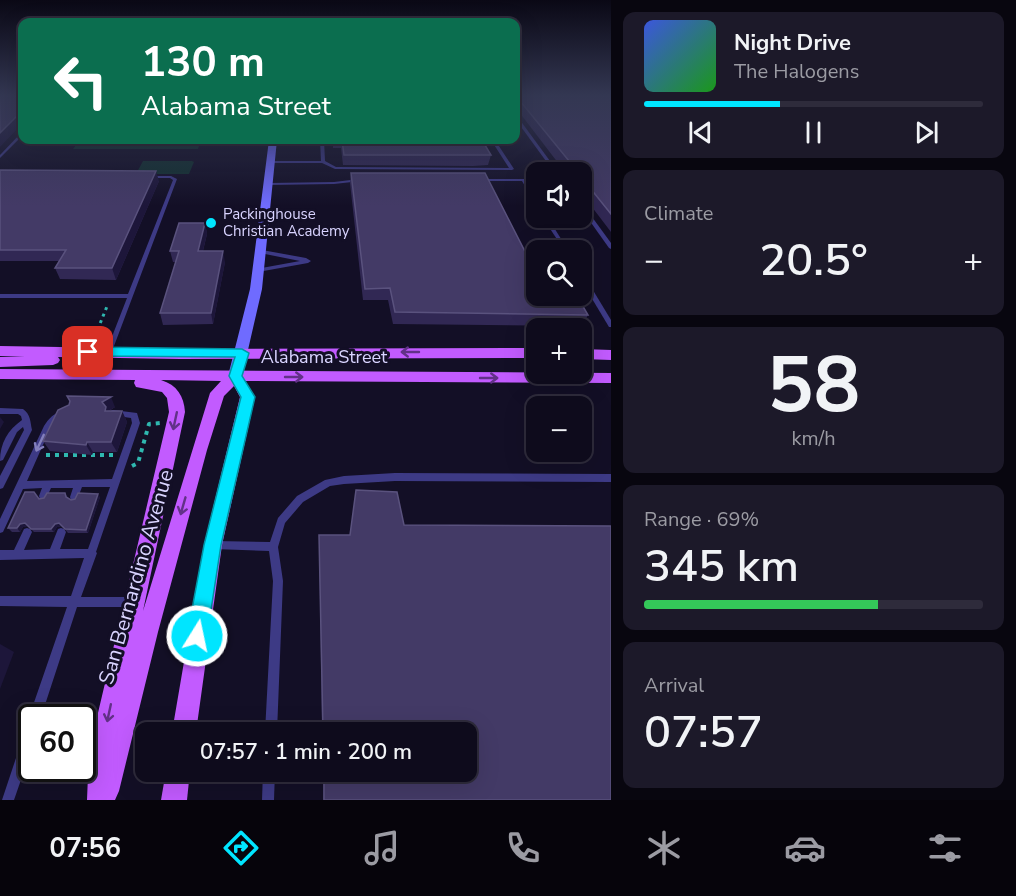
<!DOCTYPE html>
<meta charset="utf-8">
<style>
:root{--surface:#0e0b1c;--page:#1c1929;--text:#f1f3f6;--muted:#9b9ba3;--line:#2e2b3b;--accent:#00e5ff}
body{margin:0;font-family:"Nunito Sans",sans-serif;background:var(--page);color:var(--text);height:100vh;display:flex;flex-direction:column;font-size:22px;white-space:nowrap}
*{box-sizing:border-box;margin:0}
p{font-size:20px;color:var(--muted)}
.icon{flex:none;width:33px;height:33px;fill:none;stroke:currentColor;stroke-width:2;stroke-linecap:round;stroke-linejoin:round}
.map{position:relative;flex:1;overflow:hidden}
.sheet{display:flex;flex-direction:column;gap:12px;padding:12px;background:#08060f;width:405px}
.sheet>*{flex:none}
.banner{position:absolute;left:18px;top:18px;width:502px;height:126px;border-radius:12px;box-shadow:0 6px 24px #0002,0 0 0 2px var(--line);background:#0b6e4f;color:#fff;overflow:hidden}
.buttons{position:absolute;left:526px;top:162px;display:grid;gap:12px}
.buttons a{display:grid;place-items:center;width:66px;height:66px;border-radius:12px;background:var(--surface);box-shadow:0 6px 24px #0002,0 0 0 2px var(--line);font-size:30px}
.speed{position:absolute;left:18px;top:704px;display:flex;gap:12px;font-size:30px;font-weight:700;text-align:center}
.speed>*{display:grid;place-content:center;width:78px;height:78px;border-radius:50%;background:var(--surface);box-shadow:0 6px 24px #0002,0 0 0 2px var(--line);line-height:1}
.speed .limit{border:3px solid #111;border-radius:9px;background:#fff;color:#111}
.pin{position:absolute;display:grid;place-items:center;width:51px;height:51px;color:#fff;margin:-26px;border-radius:12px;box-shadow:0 3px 9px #0006}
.me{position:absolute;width:66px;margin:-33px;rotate:10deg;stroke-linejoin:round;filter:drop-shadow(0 0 4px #0008)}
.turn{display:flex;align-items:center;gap:21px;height:126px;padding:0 24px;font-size:27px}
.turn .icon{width:78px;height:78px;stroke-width:2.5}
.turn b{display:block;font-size:42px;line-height:51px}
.big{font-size:45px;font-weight:600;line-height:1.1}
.sheet .card{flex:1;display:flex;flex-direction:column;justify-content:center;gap:9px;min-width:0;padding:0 21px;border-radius:12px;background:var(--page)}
.sheet .dial{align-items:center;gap:0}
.dial b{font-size:78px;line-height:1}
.song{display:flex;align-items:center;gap:18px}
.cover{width:72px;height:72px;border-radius:9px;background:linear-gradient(135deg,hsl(230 70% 55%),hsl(120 70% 35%))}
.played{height:6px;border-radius:3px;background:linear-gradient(90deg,var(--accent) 40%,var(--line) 40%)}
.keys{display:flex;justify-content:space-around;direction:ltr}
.heat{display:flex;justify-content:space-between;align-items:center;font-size:33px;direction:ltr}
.charge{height:9px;border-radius:4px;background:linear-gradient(90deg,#34c759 69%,var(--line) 0)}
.trip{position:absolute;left:135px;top:722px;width:342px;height:60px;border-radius:12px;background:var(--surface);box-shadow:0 6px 24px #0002,0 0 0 2px var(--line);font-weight:600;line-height:60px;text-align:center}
.tab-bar{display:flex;height:96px;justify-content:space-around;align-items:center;background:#06040b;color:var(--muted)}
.tab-bar .icon{width:42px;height:42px}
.tab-bar .current{color:var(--accent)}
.tab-bar b{font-size:27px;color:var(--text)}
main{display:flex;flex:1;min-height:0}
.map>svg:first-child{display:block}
.green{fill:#12302f}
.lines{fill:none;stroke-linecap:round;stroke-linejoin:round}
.path-far1{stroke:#2fb8b0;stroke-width:3;stroke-dasharray:3 4;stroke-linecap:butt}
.path{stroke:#2fb8b0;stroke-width:4;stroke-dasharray:4 5;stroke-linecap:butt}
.service{fill:#3d3a85;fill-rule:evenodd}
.secondary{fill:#6f6bff;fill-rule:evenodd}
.primary{fill:#c25bff;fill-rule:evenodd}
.wall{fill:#312854}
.shaded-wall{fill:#1d163a}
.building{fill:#433a66;stroke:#5a527e;stroke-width:1.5}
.oneway{stroke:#623188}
.oneway2{stroke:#837fbc}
.route{fill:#00e5ff;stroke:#0095a6;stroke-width:1.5}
.poi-dot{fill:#00e5ff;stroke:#130f26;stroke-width:2}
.labels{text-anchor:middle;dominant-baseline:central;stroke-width:6;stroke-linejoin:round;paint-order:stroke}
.far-poi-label{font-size:15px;fill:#d9d4ff;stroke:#130f26;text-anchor:start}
.street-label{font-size:18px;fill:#d9d4ff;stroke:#130f26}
.near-street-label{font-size:21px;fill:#d9d4ff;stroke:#130f26}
</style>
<main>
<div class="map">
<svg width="611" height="800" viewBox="0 0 611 800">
<rect width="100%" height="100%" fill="#130f26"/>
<!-- green -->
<g class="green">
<polygon points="80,140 201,140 198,149 73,149"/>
<polygon points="143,161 192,161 194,162 189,174 136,174"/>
</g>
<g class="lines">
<!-- path-far1 -->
<polyline class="path-far1" points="95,336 108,304"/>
<!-- path -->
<g class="path">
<polyline points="46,455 114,455"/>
<polyline points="132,466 138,463 149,424 160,423"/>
</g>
<!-- service -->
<g class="service">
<polygon points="516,116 517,116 558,172 554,172 516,120"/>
<polygon points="21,133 22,133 22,136 0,158 0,155"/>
<polygon points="320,140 324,140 325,161 336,167 509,168 491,140 495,140 514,169 512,170 335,169 322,163 271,163 269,162 271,161 321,161"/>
<polygon points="147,176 171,176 177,179 111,354 107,354 106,352 127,298 0,298 0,294 128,294 173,180 170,178 147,178"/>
<polygon points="359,179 361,180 361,181 334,184 268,185 266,184 268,183 334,182"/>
<polygon points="477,179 525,179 537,198 537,203 535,203 522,181 477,181"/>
<polygon points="582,206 584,206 611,243 611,249 609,248 582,210"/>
<polygon points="543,218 548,218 568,250 564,250"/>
<polygon points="262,250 306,258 311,261 308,263 258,272 256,271 256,269 300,261 260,253 259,252"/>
<polygon points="582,275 585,277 611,320 611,327 609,327 582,282"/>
<path d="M0 408 23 409C31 415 30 421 32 430L3 488 0 489V476L24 430 23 427 17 432 3 460 0 461C0 443 8 430 22 420L21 416 18 414H0Z"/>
<path d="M113 410 137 413 140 423 96 552 97 553 81 597H133L137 598 138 602 137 606 133 607H77L41 717H32V721L29 717 67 607 0 606V596H71L84 558 0 560V550H14L24 529 27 528 30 529 32 532 24 550 50 549 58 529 61 528 64 529 66 532 60 549H88L110 487H82L77 500 74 501 71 500 70 497 73 488H51L46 499 43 500 40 499 39 496 42 488 23 489 3 532 0 533V519L44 426C49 418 56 410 66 412L67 414 66 416 56 421 50 429 27 481 112 479 132 423 131 418 110 415 109 413 110 411Z"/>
<polygon points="395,473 611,474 611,482 395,481 344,484 330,486 303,502 285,523 278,547 283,581 277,732 265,732 273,581 269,551 214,549 211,548 209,545 211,542 214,541 270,542 278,518 297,496 325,480 344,476"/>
<polygon points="32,722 32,748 14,800 2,800 26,728 28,724"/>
<polygon points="263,771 275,771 274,800 262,800"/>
</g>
<!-- secondary -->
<polygon class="secondary" points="269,140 277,140 262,289 242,376 235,381 228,376 250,289"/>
<!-- primary -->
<g class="primary">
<polygon points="0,346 180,349 537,348 537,358 180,359 58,357 60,360 58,363 53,365 0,367 0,357 25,356 0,356"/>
<polygon points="582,349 611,350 611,360 582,359"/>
<path d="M0 369 611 373V383L245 381 255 397 222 545 196 732H172L204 545 240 397 234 386 224 396 207 450 158 632 119 791 115 800H87L89 751 169 412 167 398 162 392 136 387 134 383 135 380 0 379ZM161 380 221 381 210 393 143 611 185 412C184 396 177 385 161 380Z"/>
<polygon points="166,771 190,771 187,800 161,800"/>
</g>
</g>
<!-- wall -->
<g class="wall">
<polygon points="516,94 611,94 611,232 582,194 582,172 565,172 516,108"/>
<polygon points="333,140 482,140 491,155 488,165 473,166 343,165 341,148 333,148"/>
<polygon points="0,170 159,181 116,280 60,279 55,268 59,261 0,261"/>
<polygon points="351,173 537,296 588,315 582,326 393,324 388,300 363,300 350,183"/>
<polygon points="205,223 207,234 203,251 225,262 213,324 163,325 160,313 176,262 173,262 170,251"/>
<polygon points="67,396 115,407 109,411 122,411 127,422 117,452 93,452 92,455 50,451 43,441 69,405 70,401"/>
<polygon points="65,493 68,498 71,500 100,497 88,533 68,533 62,526 57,527 54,532 34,532 28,526 23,527 20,532 12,532 8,528 39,499"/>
<polygon points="404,525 611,800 323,800 323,771 466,771 466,732 322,732 319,535 350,535"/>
</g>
<!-- shaded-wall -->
<g class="shaded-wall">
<polygon points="22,111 22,124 0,147 0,133"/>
<polygon points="156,171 159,181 116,280 112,268"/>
<polygon points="205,223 207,234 200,262 198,251"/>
<polygon points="223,251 225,262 213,324 211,313"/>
<polygon points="111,397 115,407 108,411 110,421 102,402"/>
<polygon points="122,411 127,422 117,452 111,442"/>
<polygon points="0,417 4,422 0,429"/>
<polygon points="87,442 93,452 92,455 86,445"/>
<polygon points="98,494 100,497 88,533 86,530"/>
<polygon points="25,523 28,526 23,527 20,532 17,528 20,524"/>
<polygon points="59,523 62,526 57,527 54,532 51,529 55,524"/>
<polygon points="0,644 14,652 0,689"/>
</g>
<!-- building -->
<g class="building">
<polygon points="0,94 22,94 22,111 0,133"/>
<polygon points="516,94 611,94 611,214 582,178 582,172 578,172 516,96"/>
<polygon points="342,140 482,140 491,155 344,155"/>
<polygon points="0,170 156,171 112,268 55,268 66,250 0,250"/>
<polygon points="351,173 485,173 537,275 537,296 577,296 588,315 395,312 390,288 365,289"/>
<polygon points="179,223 205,223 198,251 223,251 211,313 160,313 179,251 170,251"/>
<polygon points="67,396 111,397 102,402 106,407 105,411 122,411 111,442 87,442 86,445 43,441 58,410 69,405 70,401"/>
<polygon points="356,490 397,492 404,525 611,526 611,800 324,800 324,771 466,771 466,732 323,732 319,535 350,535"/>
<polygon points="25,492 34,492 39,499 44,498 47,493 65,493 66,497 71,500 75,499 78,493 98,494 86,530 65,529 59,523 55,524 51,529 31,529 25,523 20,524 17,528 8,528"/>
</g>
<!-- one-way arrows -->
<defs><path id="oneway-shaft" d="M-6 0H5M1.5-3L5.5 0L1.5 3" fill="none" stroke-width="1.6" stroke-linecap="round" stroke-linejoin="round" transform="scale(1.5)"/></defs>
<g class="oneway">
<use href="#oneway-shaft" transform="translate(410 352) rotate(180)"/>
<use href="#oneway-shaft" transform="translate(294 377)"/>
<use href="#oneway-shaft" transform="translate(489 378)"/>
<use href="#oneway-shaft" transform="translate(175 421) rotate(102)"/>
<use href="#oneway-shaft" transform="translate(183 506) rotate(106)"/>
<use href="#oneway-shaft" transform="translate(109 713) rotate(102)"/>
</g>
<use class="oneway2" href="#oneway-shaft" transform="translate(40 443) rotate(115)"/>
<!-- sky -->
<linearGradient id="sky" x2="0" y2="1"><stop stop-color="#0a0815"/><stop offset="0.46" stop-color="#333752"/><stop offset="1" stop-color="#333752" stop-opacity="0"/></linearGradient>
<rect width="611" height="206" fill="url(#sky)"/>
<!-- route -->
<polygon class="route" points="88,347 242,349 249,353 242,376 255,397 221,545 207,636 204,643 197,645 190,643 187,636 204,545 241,397 229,376 235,357 88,356 81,352"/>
<!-- markers -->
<circle class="poi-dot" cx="211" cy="223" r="6"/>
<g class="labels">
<!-- far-poi labels -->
<g class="far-poi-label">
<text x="223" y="214">Packinghouse<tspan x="223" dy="17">Christian Academy</tspan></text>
</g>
<!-- street labels -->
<g class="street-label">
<text x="324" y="357">Alabama Street</text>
</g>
<!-- near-street labels -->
<g class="near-street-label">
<text transform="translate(136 577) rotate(-74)">San Bernardino Avenue</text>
</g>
</g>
</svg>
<div class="buttons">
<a><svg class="icon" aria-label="sound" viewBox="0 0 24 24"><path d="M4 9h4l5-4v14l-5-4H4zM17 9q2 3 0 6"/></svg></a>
<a><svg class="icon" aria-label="search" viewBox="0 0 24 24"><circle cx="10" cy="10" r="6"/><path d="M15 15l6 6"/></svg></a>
<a>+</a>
<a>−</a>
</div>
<div class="speed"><div class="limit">60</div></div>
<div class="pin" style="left:88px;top:352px;background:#d93025"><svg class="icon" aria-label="arrive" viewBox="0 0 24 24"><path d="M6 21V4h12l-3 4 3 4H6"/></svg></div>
<svg class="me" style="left:197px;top:636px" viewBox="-20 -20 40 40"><circle r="17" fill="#00e5ff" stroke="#fff" stroke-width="3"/><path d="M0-11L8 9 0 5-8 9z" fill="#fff"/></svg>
<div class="trip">07:57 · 1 min · 200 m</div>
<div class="banner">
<div class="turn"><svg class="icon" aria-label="left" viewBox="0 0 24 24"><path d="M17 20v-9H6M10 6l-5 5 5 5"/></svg><div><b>130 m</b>Alabama Street</div></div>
</div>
</div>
<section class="sheet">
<div class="card">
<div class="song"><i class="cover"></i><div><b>Night Drive</b><p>The Halogens</p></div></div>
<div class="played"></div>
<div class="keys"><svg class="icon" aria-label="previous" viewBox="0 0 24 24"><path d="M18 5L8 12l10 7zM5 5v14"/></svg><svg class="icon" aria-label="pause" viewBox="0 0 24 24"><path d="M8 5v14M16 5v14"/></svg><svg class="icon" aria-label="next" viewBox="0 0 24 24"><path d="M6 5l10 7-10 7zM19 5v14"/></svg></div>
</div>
<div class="card"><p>Climate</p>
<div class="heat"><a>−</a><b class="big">20.5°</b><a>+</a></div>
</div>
<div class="card dial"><b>58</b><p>km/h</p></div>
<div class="card"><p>Range · 69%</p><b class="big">345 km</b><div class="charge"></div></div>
<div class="card"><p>Arrival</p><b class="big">07:57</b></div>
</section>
</main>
<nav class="tab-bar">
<b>07:56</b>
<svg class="icon current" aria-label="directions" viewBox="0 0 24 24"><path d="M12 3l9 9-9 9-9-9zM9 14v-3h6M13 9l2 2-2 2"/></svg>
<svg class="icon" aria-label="music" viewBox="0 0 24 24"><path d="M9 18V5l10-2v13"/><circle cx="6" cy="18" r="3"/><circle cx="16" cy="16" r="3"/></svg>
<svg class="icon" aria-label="phone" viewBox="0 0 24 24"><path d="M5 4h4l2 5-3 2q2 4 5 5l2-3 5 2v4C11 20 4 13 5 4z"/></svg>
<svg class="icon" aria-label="climate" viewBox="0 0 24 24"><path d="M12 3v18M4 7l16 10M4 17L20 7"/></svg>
<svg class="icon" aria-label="car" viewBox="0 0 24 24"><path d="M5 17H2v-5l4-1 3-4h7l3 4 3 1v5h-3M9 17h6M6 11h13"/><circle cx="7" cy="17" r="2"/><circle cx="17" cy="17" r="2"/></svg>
<svg class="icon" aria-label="filters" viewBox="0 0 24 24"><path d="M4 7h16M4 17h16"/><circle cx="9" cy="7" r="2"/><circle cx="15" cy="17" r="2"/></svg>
</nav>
